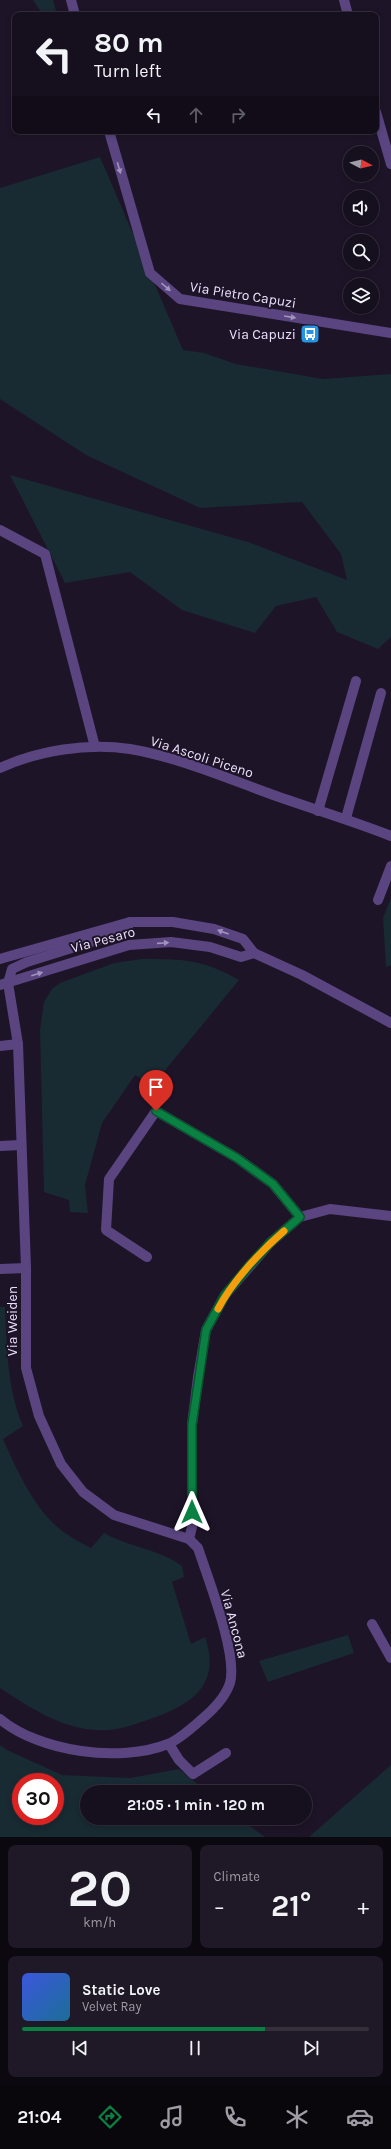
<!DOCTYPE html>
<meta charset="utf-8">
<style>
:root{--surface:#160f1e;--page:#1f1827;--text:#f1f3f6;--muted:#9e9ca4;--line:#352f3c;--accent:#0b8043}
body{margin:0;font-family:Karla,sans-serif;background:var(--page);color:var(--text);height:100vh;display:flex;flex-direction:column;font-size:15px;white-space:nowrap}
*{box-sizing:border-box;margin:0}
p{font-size:13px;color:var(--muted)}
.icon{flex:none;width:22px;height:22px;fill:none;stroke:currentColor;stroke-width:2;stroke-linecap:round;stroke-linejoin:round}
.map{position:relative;height:1837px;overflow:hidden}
.drawer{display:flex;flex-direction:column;gap:8px;padding:8px;background:#0c0810;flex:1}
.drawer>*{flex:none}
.top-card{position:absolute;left:12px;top:12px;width:367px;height:122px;border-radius:8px;box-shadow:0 2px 6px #0003,0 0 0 1px var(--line);background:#160f1e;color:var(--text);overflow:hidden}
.needle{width:26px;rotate:97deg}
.buttons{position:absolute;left:343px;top:146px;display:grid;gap:8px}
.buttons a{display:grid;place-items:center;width:36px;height:36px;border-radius:50%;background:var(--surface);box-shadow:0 2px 6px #0003,0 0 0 1px var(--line);font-size:20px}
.speed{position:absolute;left:12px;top:1773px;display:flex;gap:8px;font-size:20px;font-weight:700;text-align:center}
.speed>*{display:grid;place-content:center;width:52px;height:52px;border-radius:50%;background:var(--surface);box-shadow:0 2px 6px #0003,0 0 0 1px var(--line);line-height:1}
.speed .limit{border:6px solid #d22;background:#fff;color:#111}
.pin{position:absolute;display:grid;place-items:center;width:34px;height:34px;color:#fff;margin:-41px -17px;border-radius:50% 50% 50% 0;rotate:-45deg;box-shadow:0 0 4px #0007}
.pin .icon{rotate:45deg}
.me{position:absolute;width:44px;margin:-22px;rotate:0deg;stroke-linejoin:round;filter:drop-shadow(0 0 3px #0008)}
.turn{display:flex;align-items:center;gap:14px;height:84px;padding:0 16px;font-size:18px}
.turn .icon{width:52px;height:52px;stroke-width:2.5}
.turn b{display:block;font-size:28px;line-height:34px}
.lanes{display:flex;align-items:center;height:38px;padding:0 16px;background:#0003;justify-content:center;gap:20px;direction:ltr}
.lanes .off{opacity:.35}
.big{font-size:30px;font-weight:700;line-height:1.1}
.drawer .tile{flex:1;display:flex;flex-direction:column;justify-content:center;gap:6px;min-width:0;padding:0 14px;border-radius:8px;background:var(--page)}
.drawer .dial{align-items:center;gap:0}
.dial b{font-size:52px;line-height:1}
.song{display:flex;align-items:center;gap:12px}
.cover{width:48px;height:48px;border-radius:6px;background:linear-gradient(135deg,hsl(230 70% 55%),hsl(200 70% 35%))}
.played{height:4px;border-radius:2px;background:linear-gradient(90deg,var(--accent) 70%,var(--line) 70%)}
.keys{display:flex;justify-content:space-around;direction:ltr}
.heat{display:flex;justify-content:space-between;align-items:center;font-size:22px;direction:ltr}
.drawer .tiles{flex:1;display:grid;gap:8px;grid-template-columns:1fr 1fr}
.tile:last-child{grid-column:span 2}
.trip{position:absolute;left:80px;top:1785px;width:232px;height:40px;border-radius:20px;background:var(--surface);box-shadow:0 2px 6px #0003,0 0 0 1px var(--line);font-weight:700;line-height:40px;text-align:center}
.menu{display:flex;height:64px;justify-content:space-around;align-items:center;background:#09060c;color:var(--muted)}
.menu .icon{width:28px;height:28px}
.menu .current{color:var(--accent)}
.menu b{font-size:18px;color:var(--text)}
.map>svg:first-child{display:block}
.green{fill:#182a32;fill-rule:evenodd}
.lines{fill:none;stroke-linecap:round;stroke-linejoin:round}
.minor{stroke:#5a4581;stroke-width:10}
.oneway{fill:#a292be}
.route-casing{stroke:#07532c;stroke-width:10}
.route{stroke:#0b8043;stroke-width:7}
.slow{stroke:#f59e0b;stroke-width:7}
.labels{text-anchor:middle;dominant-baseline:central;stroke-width:4;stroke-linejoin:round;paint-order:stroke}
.street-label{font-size:14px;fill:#ebdffb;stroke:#1e1428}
.poi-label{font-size:14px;fill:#ebdffb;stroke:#1e1428;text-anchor:end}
</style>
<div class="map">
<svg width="391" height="1837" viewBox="0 0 391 1837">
<rect width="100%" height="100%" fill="#1e1428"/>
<!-- green -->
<g class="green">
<polygon points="33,0 53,0 57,14 43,15"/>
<polygon points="100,157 183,350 204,353 236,364 323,379 391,374 391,637 378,649 337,632 316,597 276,606 255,633 182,610 130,572 65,583 10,475 248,542 347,580 341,554 302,502 200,508 86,455 0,399 0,188"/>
<polygon points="391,898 391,965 386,967 383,918"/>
<path d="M142 959C183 959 202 959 239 980L153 1085 135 1075 102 1123 85 1185 88 1213 70 1212 69 1200 44 1192 40 1030 44 1002 52 989 60 983 114 963Z"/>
<path d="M0 1307H5C7 1347 7 1389 23 1426L3 1439C16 1468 31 1502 55 1525 66 1535 79 1542 91 1548L104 1533C129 1547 159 1549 182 1566L184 1577 172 1582 191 1644 205 1637C222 1686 190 1705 150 1719 133 1725 114 1732 96 1730 60 1728 29 1707 0 1688Z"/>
<polygon points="348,1635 354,1653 268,1682 259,1661"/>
<path d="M0 1745 7 1750 62 1775 130 1778 179 1769 207 1792H87V1818H239L265 1837H0ZM21 1782H55V1816H21Z"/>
<polygon points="391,1765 391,1837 309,1837"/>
</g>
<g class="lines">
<!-- minor -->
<g class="minor">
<polyline points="71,0 75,15"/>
<polyline points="344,0 348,15"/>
<polyline points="376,112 391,164"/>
<polyline points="109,131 150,273 180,299 391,333"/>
<polyline points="0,530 45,554 95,747"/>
<path d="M0 768C39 750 87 743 130 749 177 757 224 777 268 793 309 808 351 820 391 836"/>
<polyline points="318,811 356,681"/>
<polyline points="346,818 381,693"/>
<polyline points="378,900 391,866"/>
<polyline points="0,959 130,922 173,922 214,929 243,939 254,953 302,975 391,1023"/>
<polyline points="0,985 129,945 171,942 210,947 241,957 254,953"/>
<polyline points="0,1046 18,1044"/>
<polyline points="0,1146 21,1145"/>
<polyline points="147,1257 106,1230 109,1179 156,1111 237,1158 273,1184 300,1217"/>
<polyline points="0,1269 26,1268"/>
<polyline points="189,1539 192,1527 192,1425 198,1377 206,1330 225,1295 271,1242 300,1217 330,1209 391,1216"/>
<polyline points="372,1624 391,1658"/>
<path d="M0 1719C40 1752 120 1763 168 1744 180 1739 193 1727 202 1719 214 1709 225 1698 230 1683 238 1654 208 1579 198 1548L189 1539 114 1515 83 1492 61 1464 39 1416 26 1368V1268L18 1044 8 983 12 969 27 962 126 931 130 922"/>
<polyline points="169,1744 179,1760 193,1774 226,1753"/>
</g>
</g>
<!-- one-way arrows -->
<defs><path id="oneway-solid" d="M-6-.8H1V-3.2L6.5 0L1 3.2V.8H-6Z"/></defs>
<g class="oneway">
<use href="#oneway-solid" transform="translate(119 168) rotate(74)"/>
<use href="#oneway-solid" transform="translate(166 287) rotate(40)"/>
<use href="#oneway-solid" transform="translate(290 317) rotate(9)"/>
<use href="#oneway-solid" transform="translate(223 932) rotate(-160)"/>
<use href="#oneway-solid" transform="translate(163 943) rotate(-4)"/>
<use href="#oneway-solid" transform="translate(37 974) rotate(-17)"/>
</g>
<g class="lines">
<!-- route casing -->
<g class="route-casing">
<polyline id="route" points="156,1111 237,1158 273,1184 300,1217 271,1242 249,1266 225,1295 206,1330 192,1425 192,1512"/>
</g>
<!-- route -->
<use href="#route" class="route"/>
<!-- slow -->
<path class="slow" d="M218 1309C234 1279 259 1253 284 1231"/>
</g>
<!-- icons -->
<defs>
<g id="bus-square" transform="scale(1)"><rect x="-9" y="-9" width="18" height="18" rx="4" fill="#2494e3" stroke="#1e1428"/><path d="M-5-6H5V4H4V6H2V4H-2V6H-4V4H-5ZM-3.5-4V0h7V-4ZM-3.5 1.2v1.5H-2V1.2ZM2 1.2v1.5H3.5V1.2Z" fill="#fff"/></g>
</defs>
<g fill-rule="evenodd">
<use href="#bus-square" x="310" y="334"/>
</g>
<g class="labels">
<!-- street labels -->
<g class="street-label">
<text transform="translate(243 295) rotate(9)">Via Pietro Capuzi</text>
<text transform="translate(202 757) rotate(18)">Via Ascoli Piceno</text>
<text transform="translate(103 940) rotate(-15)">Via Pesaro</text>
<text transform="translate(12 1321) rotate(-90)">Via Weiden</text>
<text transform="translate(234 1624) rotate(75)">Via Ancona</text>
</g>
<!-- poi labels -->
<g class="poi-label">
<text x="296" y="334">Via Capuzi</text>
</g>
</g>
</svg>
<div class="buttons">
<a><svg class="needle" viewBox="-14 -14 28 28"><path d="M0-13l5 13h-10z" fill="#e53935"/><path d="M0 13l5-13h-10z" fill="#9e9ca4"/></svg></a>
<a><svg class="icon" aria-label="sound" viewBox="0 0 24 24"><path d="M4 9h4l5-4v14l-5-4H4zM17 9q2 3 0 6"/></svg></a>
<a><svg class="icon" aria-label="search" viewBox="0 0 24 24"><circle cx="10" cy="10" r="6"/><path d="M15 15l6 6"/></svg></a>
<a><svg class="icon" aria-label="layers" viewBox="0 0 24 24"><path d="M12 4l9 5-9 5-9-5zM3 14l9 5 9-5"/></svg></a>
</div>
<div class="speed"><div class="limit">30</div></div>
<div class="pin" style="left:156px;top:1111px;background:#d93025"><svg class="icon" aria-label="arrive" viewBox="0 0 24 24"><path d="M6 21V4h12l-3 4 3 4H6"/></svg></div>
<svg class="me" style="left:192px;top:1512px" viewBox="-20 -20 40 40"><path d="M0-17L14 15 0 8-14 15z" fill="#0b8043" stroke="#fff" stroke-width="4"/></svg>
<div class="trip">21:05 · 1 min · 120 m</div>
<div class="top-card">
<div class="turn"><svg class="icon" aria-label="left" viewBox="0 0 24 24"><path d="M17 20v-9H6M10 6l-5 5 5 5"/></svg><div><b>80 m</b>Turn left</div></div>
<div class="lanes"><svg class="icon" aria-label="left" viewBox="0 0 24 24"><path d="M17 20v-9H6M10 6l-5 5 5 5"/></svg><svg class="icon off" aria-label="ahead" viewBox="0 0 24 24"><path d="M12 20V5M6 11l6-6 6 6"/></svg><svg class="icon off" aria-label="right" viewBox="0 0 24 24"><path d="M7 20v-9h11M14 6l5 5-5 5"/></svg></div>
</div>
</div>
<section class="drawer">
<div class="tiles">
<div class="tile dial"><b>20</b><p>km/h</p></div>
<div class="tile"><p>Climate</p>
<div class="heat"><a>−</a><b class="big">21°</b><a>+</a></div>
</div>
<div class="tile">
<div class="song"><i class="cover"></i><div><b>Static Love</b><p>Velvet Ray</p></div></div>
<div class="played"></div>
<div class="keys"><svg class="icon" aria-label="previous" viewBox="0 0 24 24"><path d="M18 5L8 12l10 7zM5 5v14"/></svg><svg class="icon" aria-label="pause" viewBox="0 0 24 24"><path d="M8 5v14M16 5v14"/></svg><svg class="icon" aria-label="next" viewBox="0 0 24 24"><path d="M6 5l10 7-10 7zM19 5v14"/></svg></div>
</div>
</div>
</section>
<nav class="menu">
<b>21:04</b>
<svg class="icon current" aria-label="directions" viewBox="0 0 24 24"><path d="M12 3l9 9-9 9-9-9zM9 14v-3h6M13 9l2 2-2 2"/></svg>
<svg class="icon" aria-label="music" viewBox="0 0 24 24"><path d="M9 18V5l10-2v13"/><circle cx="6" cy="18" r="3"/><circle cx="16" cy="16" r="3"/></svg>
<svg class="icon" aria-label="phone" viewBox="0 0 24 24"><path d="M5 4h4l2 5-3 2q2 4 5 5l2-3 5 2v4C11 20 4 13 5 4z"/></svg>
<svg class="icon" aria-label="climate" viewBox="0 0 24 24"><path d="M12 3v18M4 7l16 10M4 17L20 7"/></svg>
<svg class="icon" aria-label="car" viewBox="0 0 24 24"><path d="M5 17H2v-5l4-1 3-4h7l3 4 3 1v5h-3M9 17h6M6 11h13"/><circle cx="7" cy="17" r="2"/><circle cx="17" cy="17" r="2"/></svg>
</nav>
